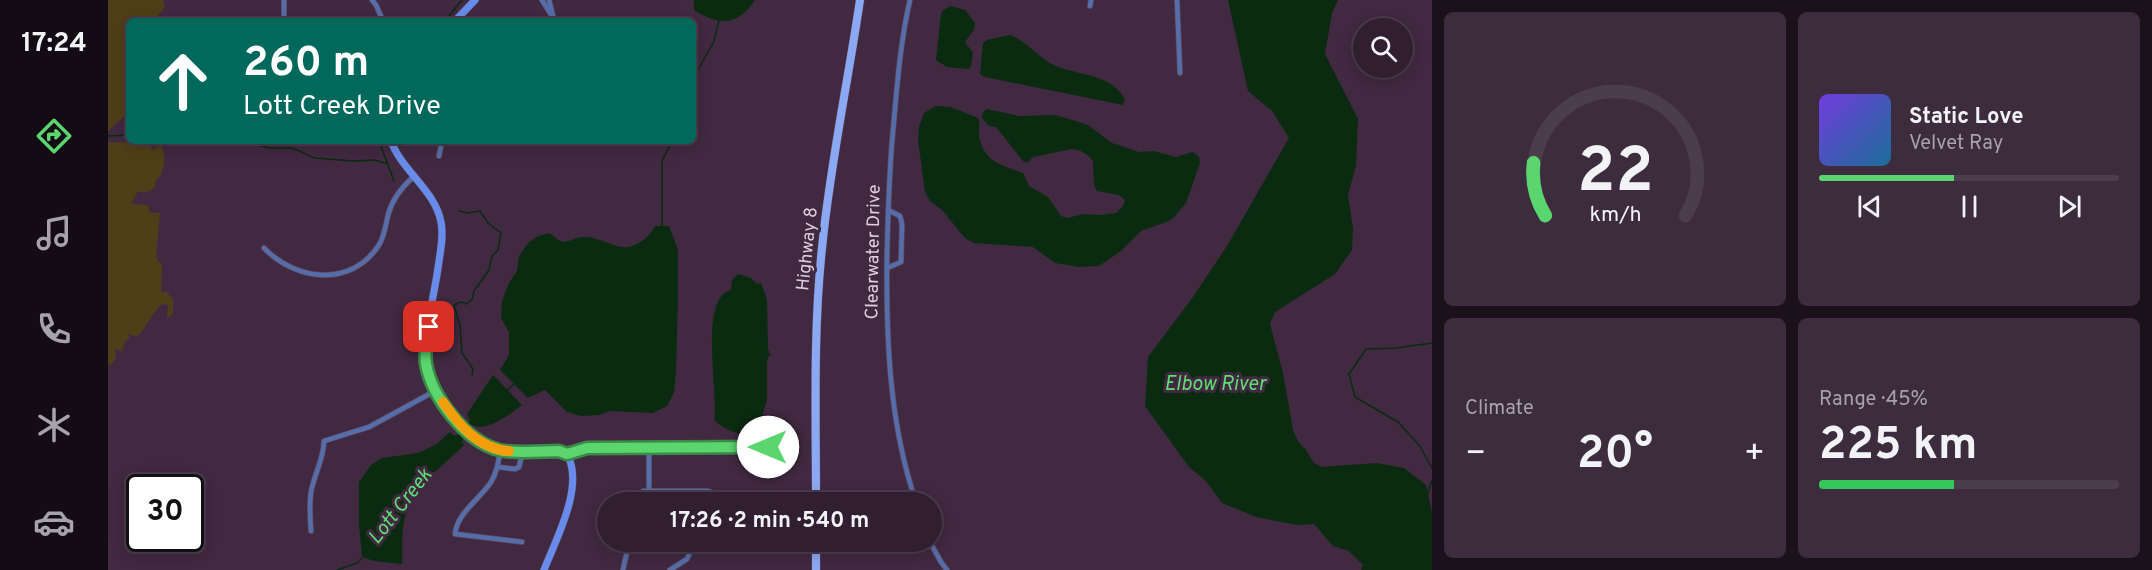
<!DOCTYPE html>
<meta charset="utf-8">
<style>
:root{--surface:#311f31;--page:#3d2c3d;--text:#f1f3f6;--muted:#a8a2ab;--line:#4c3d4d;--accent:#5bd56e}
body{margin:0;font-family:Overpass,sans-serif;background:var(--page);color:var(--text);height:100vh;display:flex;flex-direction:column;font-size:22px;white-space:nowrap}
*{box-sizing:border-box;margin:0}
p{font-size:20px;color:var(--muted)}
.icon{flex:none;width:33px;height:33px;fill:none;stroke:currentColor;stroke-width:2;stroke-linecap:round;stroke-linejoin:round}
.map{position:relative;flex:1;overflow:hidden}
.details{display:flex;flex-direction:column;gap:12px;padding:12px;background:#1b111b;width:720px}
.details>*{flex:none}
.top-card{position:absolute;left:18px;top:18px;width:570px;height:126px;border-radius:9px;box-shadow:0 3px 15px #0003,0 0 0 2px var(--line);background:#00695c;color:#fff;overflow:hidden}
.buttons{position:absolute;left:1245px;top:18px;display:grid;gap:12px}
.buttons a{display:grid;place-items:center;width:60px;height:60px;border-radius:50%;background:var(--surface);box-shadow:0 3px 15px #0003,0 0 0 2px var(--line);font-size:30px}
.speed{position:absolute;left:18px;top:474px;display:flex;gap:12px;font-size:30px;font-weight:700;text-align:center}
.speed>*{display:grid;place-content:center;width:78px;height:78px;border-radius:50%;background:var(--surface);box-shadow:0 3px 15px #0003,0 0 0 2px var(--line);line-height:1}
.speed .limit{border:3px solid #111;border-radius:9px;background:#fff;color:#111}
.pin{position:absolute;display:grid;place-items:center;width:51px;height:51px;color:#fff;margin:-26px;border-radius:12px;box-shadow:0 3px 9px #0006}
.me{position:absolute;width:66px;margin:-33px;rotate:270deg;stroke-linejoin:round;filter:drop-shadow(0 0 4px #0008)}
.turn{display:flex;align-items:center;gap:21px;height:126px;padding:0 18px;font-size:27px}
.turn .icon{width:78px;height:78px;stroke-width:2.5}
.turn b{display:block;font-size:42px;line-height:51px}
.big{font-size:45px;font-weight:700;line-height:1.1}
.details .card{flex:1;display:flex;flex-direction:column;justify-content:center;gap:9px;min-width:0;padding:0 21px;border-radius:9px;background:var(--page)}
.details .dial{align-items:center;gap:0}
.dial svg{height:156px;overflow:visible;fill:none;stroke:var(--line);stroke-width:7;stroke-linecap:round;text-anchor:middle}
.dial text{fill:var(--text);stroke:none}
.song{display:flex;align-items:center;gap:18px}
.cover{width:72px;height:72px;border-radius:9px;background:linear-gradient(135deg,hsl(260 70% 55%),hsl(200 70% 35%))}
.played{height:6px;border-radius:3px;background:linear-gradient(90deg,var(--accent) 45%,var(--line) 45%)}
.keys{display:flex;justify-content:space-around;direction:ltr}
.heat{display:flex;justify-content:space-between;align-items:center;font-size:33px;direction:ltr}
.charge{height:9px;border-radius:4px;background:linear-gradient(90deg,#34c759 45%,var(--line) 0)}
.details .tiles{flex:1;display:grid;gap:12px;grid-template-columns:repeat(2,1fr)}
.trip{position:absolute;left:489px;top:492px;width:345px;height:60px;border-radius:30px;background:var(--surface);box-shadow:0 3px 15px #0003,0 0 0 2px var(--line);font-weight:700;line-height:60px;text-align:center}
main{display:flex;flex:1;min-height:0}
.menu{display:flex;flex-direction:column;width:108px;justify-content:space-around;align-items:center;background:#140c14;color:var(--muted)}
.menu .icon{width:42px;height:42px}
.menu .active{color:var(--accent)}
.menu b{font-size:27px;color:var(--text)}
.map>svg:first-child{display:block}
.green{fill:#4f3f18}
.water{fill:#0a2b10}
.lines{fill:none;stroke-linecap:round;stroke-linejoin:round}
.stream{stroke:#0a2b10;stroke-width:1.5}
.street-casing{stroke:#5d475d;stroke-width:6}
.secondary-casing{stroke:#5d475d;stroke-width:8}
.primary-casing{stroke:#5d475d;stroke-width:9}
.street{stroke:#556da9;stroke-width:4.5}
.secondary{stroke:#688cec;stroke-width:7}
.primary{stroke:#8ba9f2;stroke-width:8}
.route-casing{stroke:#3b8a48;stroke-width:15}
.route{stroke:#5bd56e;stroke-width:10}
.slow{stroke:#f59e0b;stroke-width:10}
.labels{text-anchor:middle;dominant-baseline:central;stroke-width:6;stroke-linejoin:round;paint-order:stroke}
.street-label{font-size:18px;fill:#dfcfde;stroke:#412941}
.water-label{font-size:20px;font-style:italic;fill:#5edf72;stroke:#412941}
</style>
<main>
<nav class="menu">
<b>17:24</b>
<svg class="icon active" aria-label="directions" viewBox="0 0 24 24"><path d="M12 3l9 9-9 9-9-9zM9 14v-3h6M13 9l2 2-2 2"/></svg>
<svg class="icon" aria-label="music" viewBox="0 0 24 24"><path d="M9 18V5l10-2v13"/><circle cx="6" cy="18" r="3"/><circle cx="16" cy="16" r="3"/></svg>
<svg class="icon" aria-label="phone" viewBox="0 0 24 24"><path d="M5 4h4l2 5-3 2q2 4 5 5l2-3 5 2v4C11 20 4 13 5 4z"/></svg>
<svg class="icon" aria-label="climate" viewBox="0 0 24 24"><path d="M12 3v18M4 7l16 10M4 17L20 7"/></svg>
<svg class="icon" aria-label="car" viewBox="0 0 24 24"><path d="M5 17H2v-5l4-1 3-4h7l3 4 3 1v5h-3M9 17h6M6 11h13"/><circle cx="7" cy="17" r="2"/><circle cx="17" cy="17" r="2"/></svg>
</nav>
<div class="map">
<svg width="1324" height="570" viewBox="0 0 1324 570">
<rect width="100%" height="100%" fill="#412941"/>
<!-- green -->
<g class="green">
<polygon points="0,0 55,0 57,7 50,15 50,21 21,21 21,112 0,131"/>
<path d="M0 142 40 143 44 149H48L49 144H53C58 156 57 165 52 177H50L47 183V187C42 192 37 194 30 191L23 204 40 205 42 213H52L48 255 50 261 54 264 53 292H59L65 300V313L62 317H59L60 305 54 304C44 313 39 326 29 337L21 334V339L17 341 14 352 7 348 8 358 3 365 0 364Z"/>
</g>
<!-- water -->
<g class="water">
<path d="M586 0H647C630 26 611 26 586 10Z"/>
<polygon points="1120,0 1230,0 1224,13 1217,54 1250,119 1248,166 1240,194 1245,229 1244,250 1227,274 1167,312 1162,324 1175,373 1185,430 1190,441 1198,450 1206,463 1214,467 1269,463 1296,468 1318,485 1324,513 1324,570 1253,570 1255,565 1241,551 1225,546 1206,524 1190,525 1148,517 1114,503 1098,481 1081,467 1037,406 1040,357 1085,297 1119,246 1181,138 1164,111 1140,91"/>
<polygon points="843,6 857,10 867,23 866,30 857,42 865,53 863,66 861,69 839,67 828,60 833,14 835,10"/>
<path d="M902 35C917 41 927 53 940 62 964 77 1004 71 1017 100L1015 105 877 77 872 74 875 43 879 40Z"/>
<path d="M828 106 843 107 870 118C873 125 870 131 871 137 877 163 894 165 915 173L921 186 940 197 953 216 959 218 976 214 992 215 1008 213 1015 206 1017 200 1011 195 989 191 986 185 985 161 981 156 971 150 963 149 925 157 919 163 915 161 888 127 881 126 874 118 875 112 879 109 911 116 947 115 968 121 980 125 1004 143 1031 152 1046 151 1068 157 1085 152 1091 157 1092 163 1078 203 1067 216 1061 221 1033 231 1013 251 991 266 971 267 947 263 925 247 866 243 857 238 834 210 822 201 817 192 810 140 811 127 816 113Z"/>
<path d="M547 226H561L570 250V298L568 371 566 392 559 406 545 413 502 411 491 415 473 416 459 412 437 390 420 398 392 370 401 355V332L393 318 394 301 401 283 409 271 411 256 420 243 430 236 442 233C460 250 459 237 477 237 488 237 498 243 509 246 525 251 540 239 547 226Z"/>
<path d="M630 274 643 278 649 284 653 283 659 299 660 350 663 355 660 357 659 362V401L655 412 654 429C641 441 617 431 606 420 611 395 590 297 623 290L624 280Z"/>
<path d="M385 375 414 405C399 416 377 435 360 423L362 421 359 414Z"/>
<path d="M342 432 347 436 351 434 355 439 354 441 356 445C333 469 302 486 296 522 293 535 295 550 294 564L266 561 254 557 251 524V482L263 465 274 458 310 453 329 444Z"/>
</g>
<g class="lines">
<!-- stream -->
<g class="stream">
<polyline points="337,21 354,0"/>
<polyline points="585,79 606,41 611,20"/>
<polyline points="0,136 21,135"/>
<polyline points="65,141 70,141"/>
<polyline points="138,141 161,148 184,148 207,158 246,161 266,160 280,164"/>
<polyline points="271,141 286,181"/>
<polyline points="351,211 360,213 372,211 380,223 393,233 390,250 384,256 381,270 366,291 364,300 358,304 353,302 346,305 352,326 354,353 365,369 364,376"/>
<polyline points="554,228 554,161 564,141"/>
<polyline points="1324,343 1288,348 1258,349 1241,374 1247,397 1290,422 1311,445 1324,468"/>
<polyline points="398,391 406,384"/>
<polyline points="1319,496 1324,480"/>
<polyline points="229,570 249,563 254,558"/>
</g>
<!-- street casing -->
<g class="street-casing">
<g id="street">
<polyline points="264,0 268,5 275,21"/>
<polyline points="434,0 447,21"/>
<polyline points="441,0 445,16"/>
<path d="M802 0C792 43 789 87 785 131 781 172 780 213 779 254 778 338 781 423 808 502"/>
<polyline points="1069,0 1072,73"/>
<polyline points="982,6 983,0"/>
<polyline points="176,21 176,0"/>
<polyline points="331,156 334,141"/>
<path d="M156 248C188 281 243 288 271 245 276 237 278 225 280 215 284 199 293 188 305 177"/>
<polyline points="779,268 793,262 794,224 792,216 780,210"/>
<polyline points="541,447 541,491"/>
<path d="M392 450C391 462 389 472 383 482 372 499 349 513 347 534L414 542"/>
<polyline points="459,454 479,448 660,447"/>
<polyline points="390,467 407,469 411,467 415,451"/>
<polyline points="530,502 535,491 600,491 605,493 606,502"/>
<path d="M203 531C202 518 201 505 203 492 206 474 216 459 216 441L261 427 327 391"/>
<polyline points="822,542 833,562 839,570"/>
<polyline points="515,570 521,542"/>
<polyline points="562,570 579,559 587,542"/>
</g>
</g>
<!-- secondary casing -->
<g class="secondary-casing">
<g id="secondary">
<polyline points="347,21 367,0"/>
<path d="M283 141C294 171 327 190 333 222 336 237 332 253 330 268 326 297 313 344 320 372 324 387 333 399 342 412 372 456 403 451 451 451L459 454C477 486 448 539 436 570"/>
</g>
</g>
<!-- primary casing -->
<g class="primary-casing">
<g id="primary">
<path d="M708 502C708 418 705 332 714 248 722 165 740 82 752 0"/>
<polyline points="708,570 708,542"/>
</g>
</g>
<!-- street -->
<use href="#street" class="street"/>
<!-- secondary -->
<use href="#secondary" class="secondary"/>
<!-- primary -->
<use href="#primary" class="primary"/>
</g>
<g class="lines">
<!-- route casing -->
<g class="route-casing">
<path id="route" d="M321 327C319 339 316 352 318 364 324 397 357 441 391 450 409 454 432 451 451 451L459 454 479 448 660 447"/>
</g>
<!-- route -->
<use href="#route" class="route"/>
<!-- slow -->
<path class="slow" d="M335 402C351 425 371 449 401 451"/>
</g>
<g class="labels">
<!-- street labels -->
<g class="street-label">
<text transform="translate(700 249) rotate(-84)">Highway 8</text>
<text transform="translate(766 252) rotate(-89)">Clearwater Drive</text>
</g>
<!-- water labels -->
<g class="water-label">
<text x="1107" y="385">Elbow River</text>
<text transform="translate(293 507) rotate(-52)">Lott Creek</text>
</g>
</g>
</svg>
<div class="buttons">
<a><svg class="icon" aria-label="search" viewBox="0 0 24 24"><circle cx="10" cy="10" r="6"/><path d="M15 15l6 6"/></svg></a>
</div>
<div class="speed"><div class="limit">30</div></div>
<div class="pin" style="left:321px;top:327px;background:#d93025"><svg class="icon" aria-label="arrive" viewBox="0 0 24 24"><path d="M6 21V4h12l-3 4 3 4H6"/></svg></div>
<svg class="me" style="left:660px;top:447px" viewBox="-20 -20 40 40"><circle r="19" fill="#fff"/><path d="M0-13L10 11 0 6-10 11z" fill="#5bd56e"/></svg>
<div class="trip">17:26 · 2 min · 540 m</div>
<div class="top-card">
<div class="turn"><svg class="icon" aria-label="ahead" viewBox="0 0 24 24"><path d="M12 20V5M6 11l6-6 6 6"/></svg><div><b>260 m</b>Lott Creek Drive</div></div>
</div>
</div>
<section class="details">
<div class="tiles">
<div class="card dial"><svg viewBox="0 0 100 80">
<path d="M14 69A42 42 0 1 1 86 69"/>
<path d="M14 69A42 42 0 0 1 8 42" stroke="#5bd56e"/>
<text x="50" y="56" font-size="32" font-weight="700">22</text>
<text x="50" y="72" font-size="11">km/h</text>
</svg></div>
<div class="card">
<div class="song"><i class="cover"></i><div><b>Static Love</b><p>Velvet Ray</p></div></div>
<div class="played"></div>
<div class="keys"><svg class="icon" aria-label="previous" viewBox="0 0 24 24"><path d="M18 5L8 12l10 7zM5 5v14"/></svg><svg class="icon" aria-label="pause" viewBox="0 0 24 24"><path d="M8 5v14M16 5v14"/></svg><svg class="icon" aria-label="next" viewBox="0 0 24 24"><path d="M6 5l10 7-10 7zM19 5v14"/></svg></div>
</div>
<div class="card"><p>Climate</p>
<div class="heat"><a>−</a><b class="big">20°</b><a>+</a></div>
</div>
<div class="card"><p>Range · 45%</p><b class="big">225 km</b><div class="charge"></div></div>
</div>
</section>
</main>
